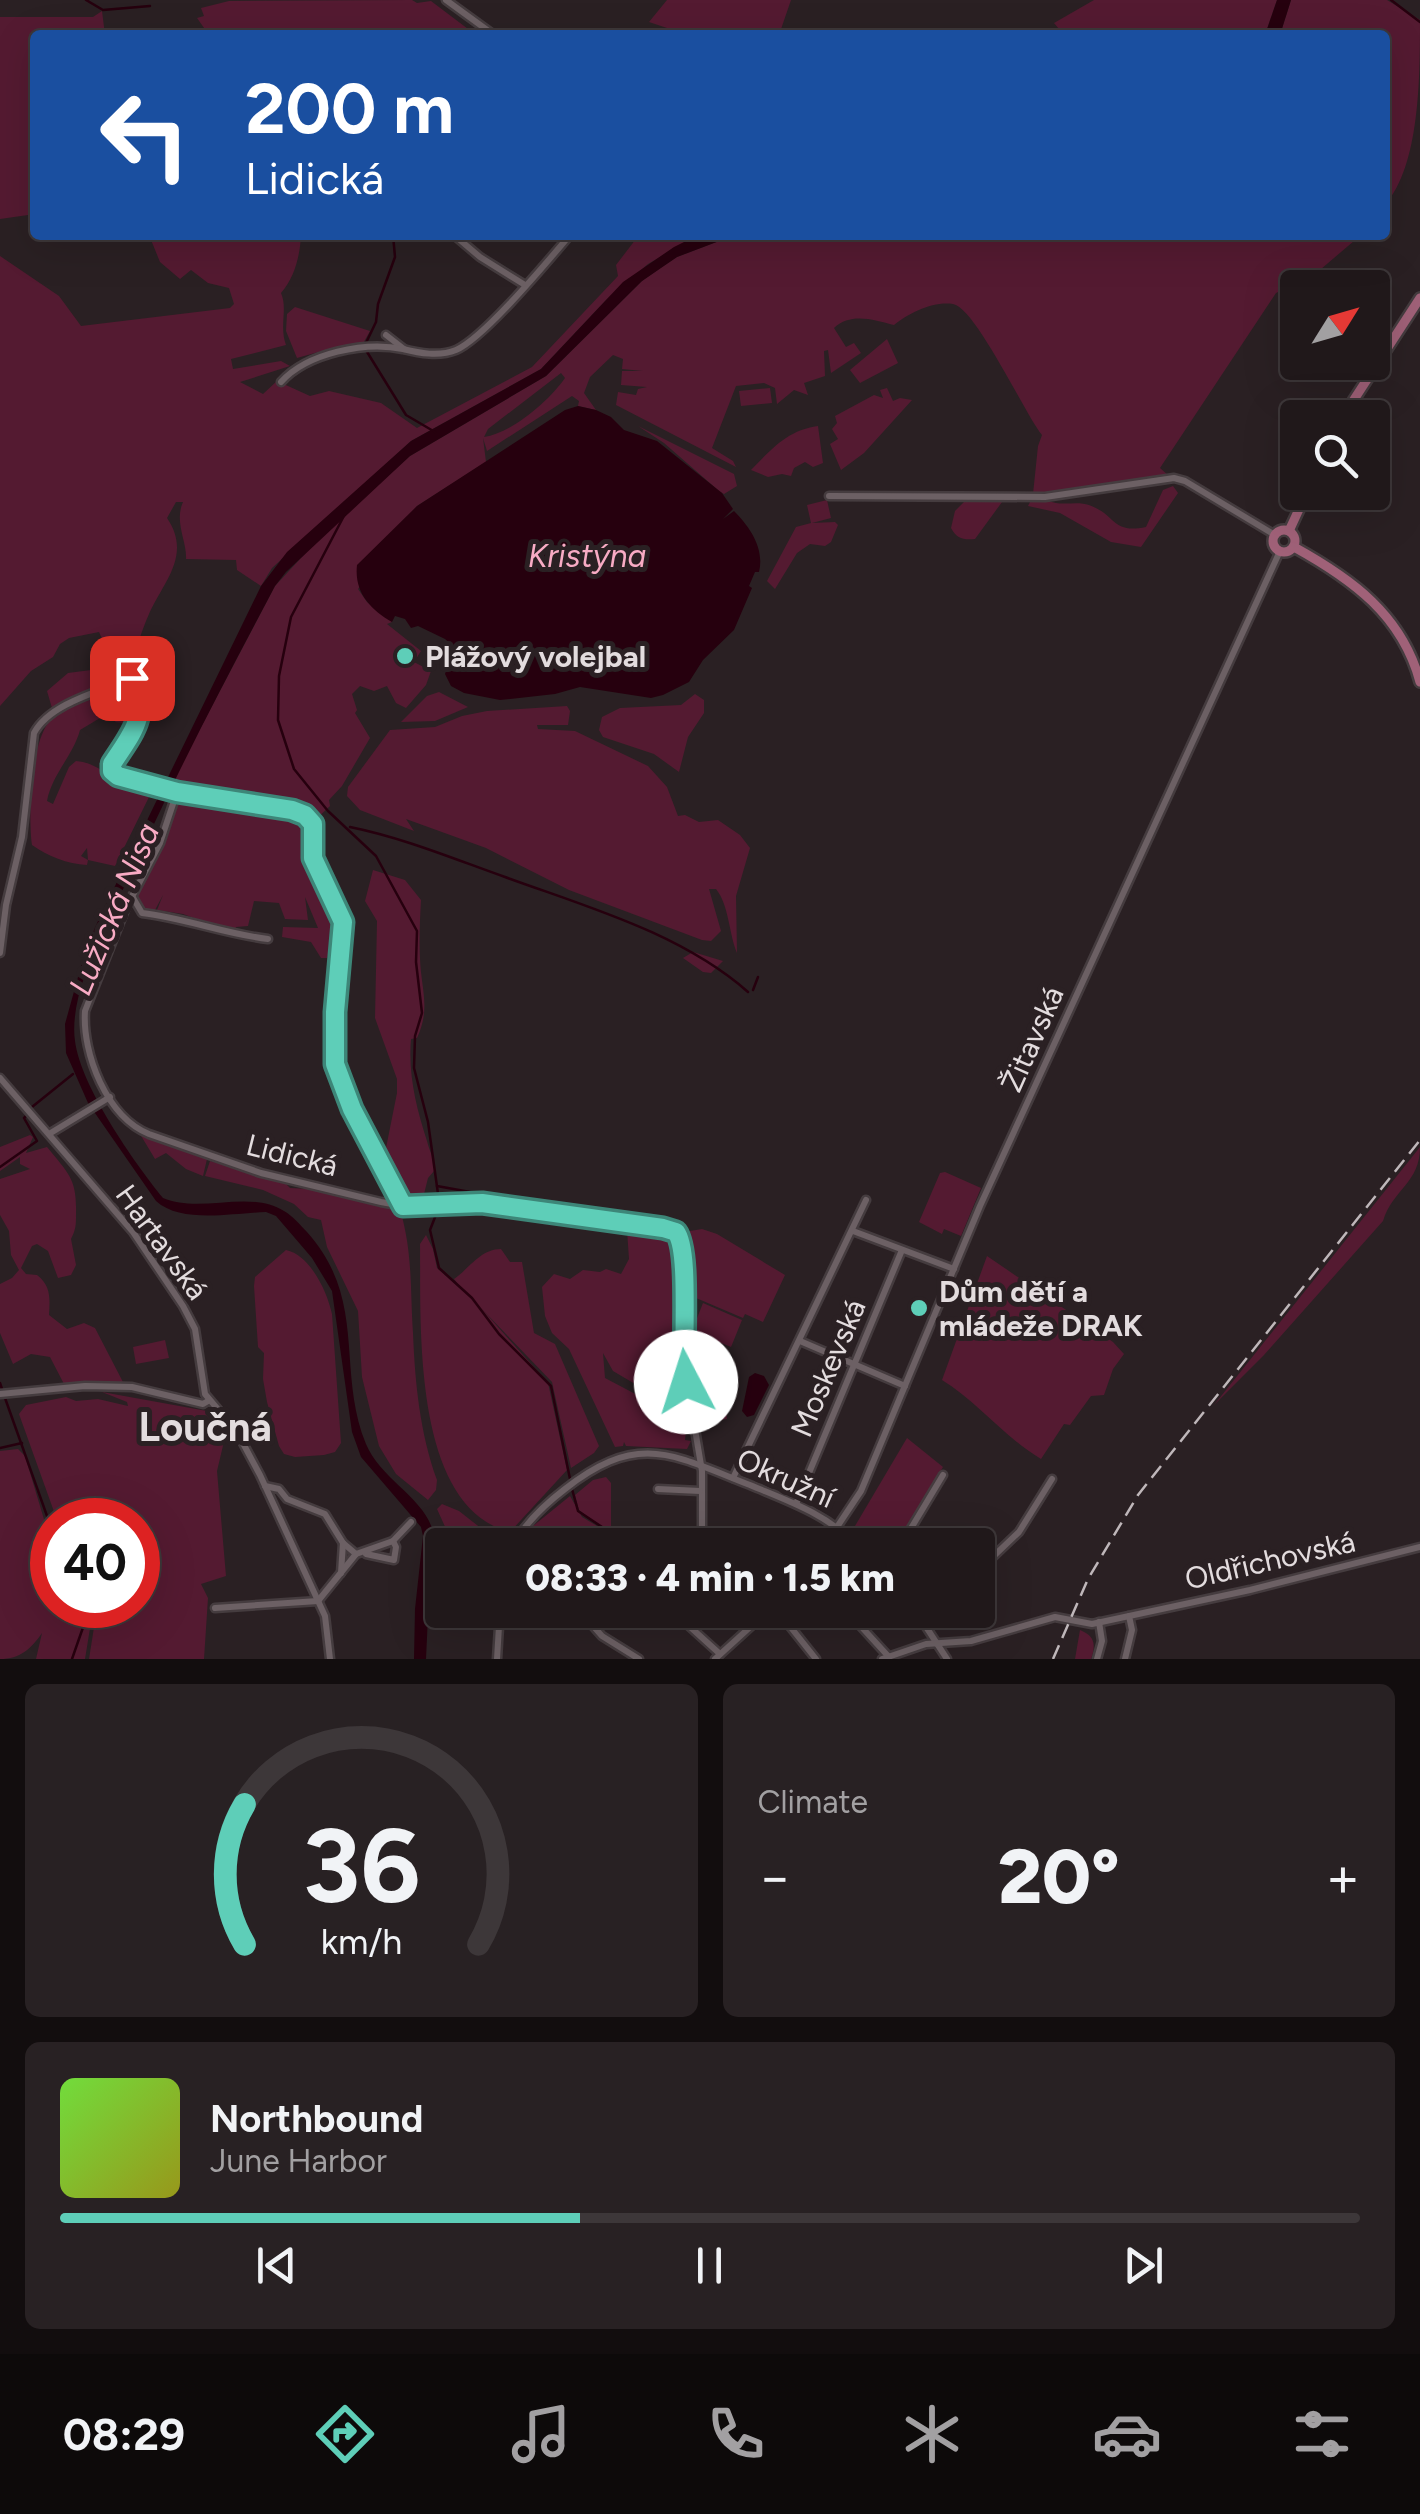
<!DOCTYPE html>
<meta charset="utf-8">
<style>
:root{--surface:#20181a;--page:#282123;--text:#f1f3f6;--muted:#a2a0a2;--line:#3d3739;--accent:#5eceb8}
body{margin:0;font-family:Figtree,sans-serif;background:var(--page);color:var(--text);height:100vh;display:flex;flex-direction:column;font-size:38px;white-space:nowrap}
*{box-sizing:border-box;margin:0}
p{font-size:32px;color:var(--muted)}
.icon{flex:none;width:55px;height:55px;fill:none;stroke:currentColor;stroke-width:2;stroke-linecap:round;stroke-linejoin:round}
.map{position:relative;height:1659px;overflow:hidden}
.drawer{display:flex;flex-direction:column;gap:25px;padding:25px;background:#120d0e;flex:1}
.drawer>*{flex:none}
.top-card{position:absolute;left:30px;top:30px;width:1360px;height:210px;border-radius:10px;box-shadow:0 10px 40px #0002,0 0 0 2px var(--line);background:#1a4fa0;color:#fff;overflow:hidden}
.needle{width:65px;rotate:53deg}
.buttons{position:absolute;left:1280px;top:270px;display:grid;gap:20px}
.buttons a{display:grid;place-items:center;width:110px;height:110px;border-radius:10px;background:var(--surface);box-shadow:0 10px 40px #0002,0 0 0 2px var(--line);font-size:50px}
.speed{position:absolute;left:30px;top:1498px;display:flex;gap:20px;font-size:50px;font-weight:700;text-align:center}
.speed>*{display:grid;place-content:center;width:130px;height:130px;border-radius:50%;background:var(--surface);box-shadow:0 10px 40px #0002,0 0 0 2px var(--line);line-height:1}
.speed .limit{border:15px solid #d22;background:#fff;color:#111}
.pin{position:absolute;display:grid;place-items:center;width:85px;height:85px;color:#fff;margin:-42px;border-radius:20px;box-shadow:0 5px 15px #0006}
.me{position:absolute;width:110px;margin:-55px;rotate:355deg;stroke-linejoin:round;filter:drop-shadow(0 0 8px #0008)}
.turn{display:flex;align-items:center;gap:35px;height:210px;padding:0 50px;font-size:45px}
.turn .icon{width:130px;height:130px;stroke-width:2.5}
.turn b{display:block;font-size:70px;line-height:85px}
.big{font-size:75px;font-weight:800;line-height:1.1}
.drawer .card{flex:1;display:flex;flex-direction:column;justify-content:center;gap:15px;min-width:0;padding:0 35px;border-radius:15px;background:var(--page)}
.drawer .dial{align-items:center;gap:0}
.dial svg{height:260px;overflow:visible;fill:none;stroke:var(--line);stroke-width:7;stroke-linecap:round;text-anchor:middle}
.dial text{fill:var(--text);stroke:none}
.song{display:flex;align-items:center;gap:30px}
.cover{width:120px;height:120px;border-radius:15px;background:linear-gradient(135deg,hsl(100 70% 55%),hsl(60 70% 35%))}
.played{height:10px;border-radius:5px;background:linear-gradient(90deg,var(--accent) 40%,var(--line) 40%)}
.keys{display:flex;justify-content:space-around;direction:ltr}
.heat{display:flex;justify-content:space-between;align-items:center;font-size:55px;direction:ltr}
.drawer .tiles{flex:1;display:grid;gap:25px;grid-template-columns:1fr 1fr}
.card:last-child{grid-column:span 2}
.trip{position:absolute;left:425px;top:1528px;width:570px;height:100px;border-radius:10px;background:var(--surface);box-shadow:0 10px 40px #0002,0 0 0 2px var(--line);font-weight:800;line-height:100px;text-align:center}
.tab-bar{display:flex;height:160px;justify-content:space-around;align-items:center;background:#0d0a0a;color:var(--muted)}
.tab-bar .icon{width:70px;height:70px}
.tab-bar .on{color:var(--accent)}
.tab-bar b{font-size:45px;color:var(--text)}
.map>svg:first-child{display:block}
.green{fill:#541a31;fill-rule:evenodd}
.water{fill:#26000e}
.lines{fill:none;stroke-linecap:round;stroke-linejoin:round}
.stream{stroke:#26000e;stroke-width:2.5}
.minor-casing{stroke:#453c3f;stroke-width:11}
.major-casing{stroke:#453c3f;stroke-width:14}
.minor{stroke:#6c6064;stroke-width:6}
.major{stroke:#a06178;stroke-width:9}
.rail{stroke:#bfb7ba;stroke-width:2.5;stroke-dasharray:15 8;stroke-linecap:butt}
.route-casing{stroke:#3d8678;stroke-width:25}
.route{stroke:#5eceb8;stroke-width:18}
.poi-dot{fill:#5eceb8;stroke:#2a2023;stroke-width:4}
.labels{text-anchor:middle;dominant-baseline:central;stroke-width:10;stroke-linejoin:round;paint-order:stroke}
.poi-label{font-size:30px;font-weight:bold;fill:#e3dcde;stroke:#2a2023;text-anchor:start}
.street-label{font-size:30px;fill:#e3dcde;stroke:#2a2023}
.water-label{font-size:32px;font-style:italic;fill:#f8abc4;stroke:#2a2023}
.district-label{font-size:40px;font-weight:bold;fill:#e3dcde;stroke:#2a2023}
</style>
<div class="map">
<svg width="1420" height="1659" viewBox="0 0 1420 1659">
<rect width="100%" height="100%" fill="#2a2023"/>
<!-- green -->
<g class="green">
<polygon points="412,0 417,3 431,1 476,35 209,35 197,18 204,16 201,8 229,1"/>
<polygon points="667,0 791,0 779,35 672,35 673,30 649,22"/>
<polygon points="1094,0 1277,0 1265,35 1064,35 1054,23"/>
<path d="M1291 0H1387L1420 20C1420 78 1420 165 1385 205V35H1280Z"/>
<polygon points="102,11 105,35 35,35 35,214 0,219 0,17 93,17"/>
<path d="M149 235H301C300 255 295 277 281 293 288 309 279 326 286 345L231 359 233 369 281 361 290 366 240 382 263 394 277 381 310 396 329 391 381 403 417 428 532 367 618 276 616 265 639 235H698L648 264 606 300 541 369 411 441 272 568 261 586 237 570 236 560 186 559C187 541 174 522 183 502H176L167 518C192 555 164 581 149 614 140 634 135 655 126 675L52 708 47 691 68 673 91 670 104 643 99 632 69 638 60 644 53 657 31 671 0 706V256L59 296 81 326 230 308 234 304 229 288 208 283 191 270 180 279 160 262Z"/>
<path d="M735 235H1361L1314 275 1276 293 1160 468 1169 476 1062 494H1033L1038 446 1042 435C1025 414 975 307 953 304 933 301 909 313 894 325 874 320 851 312 834 328L846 347 854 343 861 353 831 373 828 350 824 351 825 376 804 383 808 395 794 390 777 404 775 388 764 383 736 386 712 448 733 461 736 467 616 405 618 392 636 395 638 389 647 387 621 385 622 371H643L622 369 623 359 613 355 590 377 584 393 596 410 578 406 579 401 572 396 487 451 483 438 486 462 417 506 358 589 367 602 392 622 387 624 421 651 414 662 431 671 426 685 406 708 396 703 387 686 374 691 360 686 352 694 357 710 355 713 370 738 342 786 329 800 330 806 314 821 303 809 290 806 191 791 185 785 170 786 275 586 326 531 410 456 546 376 642 281 662 267 677 257ZM561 373 565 378C549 401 512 433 484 437L488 429Z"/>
<polygon points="295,307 370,331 361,347 322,351 297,358 286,331 287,314"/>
<polygon points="887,339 898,363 860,383 850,370"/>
<polygon points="770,388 772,403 741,406 739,391"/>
<polygon points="887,388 893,401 900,398 912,400 864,453 841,470 830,444 838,439 832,429 837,423 835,416 874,395 883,398 880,390"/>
<polygon points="638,426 734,474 737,486 724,494 719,491 664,443"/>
<path d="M818 426 823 463 813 467 805 462 794 468 791 476 782 474 768 477 751 470C771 450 787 430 818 426Z"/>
<path d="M1173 486 1178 493 1141 547 1111 542 1060 513 1028 506 1032 498C1042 498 1047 501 1056 503 1067 505 1078 501 1089 505 1117 515 1111 534 1146 527L1163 490Z"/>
<path d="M997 498 1002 502 975 539C963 540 957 539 951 528L955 511 966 500Z"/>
<polygon points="827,500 831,518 812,523 835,522 838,525 831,542 825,546 810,544 797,553 775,589 767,581 796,527 811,523 807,505"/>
<path d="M125 686 134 694 131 724 115 722 125 703 80 730C73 756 52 774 47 801L53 804 69 767 76 761C103 763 115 787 141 788L149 797 115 866 88 860 87 848 81 856 88 860 87 865C67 864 48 856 32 845 28 818 30 734 54 717 74 703 103 695 125 686Z"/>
<polygon points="439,692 468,707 435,721 401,722 427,696"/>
<polygon points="695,694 704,700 704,713 688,737 679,772 654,754 603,737 599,730 602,717 620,708 681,705"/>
<path d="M567 706 570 711 568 725H537L538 729 575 731 648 766 667 787 678 816 685 815 699 822 718 820 740 835 750 848 736 896 737 953C729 934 729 905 716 889H709L721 931 711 941 702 940 569 890 486 848 406 819 414 831 360 810 347 796 348 787 390 730 435 727 462 716 487 711Z"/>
<polygon points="184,797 289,813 304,820 309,828 303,856 306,872 336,929 327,958 321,958 311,942 282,937 283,927 318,928 305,897 308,920 285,919 279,903 254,901 248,926 236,927 234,933 183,914 157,910 163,895 155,910 144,910 136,900 136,893 174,807"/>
<path d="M373 870 405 880 421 900C420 919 419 939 420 958 421 989 431 1008 417 1038L411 1039C408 1074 416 1107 427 1141 430 1153 435 1159 434 1171L428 1178 424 1194 413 1199 405 1196 384 1158 397 1093V1079L375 1018 377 921 365 901Z"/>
<polygon points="693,952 723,961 711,973 703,972 683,958"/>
<polygon points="140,1134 207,1159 203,1176 186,1169 166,1153 155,1159"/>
<path d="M30 1135 33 1137 26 1153 47 1147C69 1174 77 1179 76 1214 76 1225 76 1229 71 1239L76 1265 71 1275 58 1278 48 1251 37 1244 32 1246 21 1268 26 1274 37 1275C51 1286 50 1298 49 1315L67 1329 84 1323 95 1328 124 1384H64L50 1357 31 1354 13 1364 0 1333V1284L12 1278 19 1270 11 1255 9 1231 0 1215V1179L30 1169 20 1164V1157L0 1171V1147Z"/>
<path d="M1420 1147C1420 1183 1393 1189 1383 1221L1264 1355 1214 1405Z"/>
<path d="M210 1161 282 1180 290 1188 330 1190 400 1209C413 1254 410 1288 413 1333 415 1383 420 1433 437 1480L436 1490 428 1500 396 1474 379 1446 362 1377 358 1311 327 1247 321 1220 308 1217 294 1204 263 1190 205 1176Z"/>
<polygon points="945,1172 981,1188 961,1236 944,1229 942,1234 919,1222 940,1173"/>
<polygon points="702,1229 717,1234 785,1275 763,1322 745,1314 743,1318 689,1295 688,1237 690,1231"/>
<path d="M627 1230 669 1235 675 1241 678 1251 675 1328 681 1401 687 1423 685 1440 691 1441 687 1449 626 1446 624 1442 623 1446 615 1447 569 1349 552 1333 545 1316 542 1287 554 1274 570 1279 583 1270 600 1272 606 1269 621 1274 629 1259ZM603 1353 613 1371 657 1397H641L605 1378Z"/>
<path d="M426 1235 433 1249 437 1268 464 1292 454 1279C469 1269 480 1249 501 1249L510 1262H522L534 1333 555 1344 599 1446 594 1453 571 1468 552 1382 481 1308 548 1383 567 1470 510 1532C411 1507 421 1323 420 1244Z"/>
<path d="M286 1250C310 1255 327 1291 332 1314L341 1443 335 1452 324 1455 295 1457 284 1454 279 1446 267 1402 263 1379 264 1353 258 1347 254 1286 255 1277Z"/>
<path d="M987 1256 1113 1342 1124 1354 1113 1369 1104 1395 1091 1396 1070 1425 1064 1424 1041 1459C1004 1437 978 1402 942 1380Z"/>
<polygon points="703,1303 742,1320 731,1347 692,1331"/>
<polygon points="165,1340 169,1358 136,1364 133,1347"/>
<polygon points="718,1348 727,1419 698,1423 689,1352"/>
<path d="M102 1392 207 1411 226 1433 217 1471 226 1576 201 1584 208 1598 204 1659H89L95 1621 93 1610 85 1659H36L42 1633C31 1649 20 1659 0 1659V1451L18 1449 25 1456 52 1546V1605H138V1520H109L104 1508 105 1520H57L19 1414 26 1405 66 1397 76 1401 98 1399 128 1406 127 1402Z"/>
<polygon points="907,1438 943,1467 896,1545 881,1545 855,1526"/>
<polygon points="606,1477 611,1483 611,1545 521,1543 533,1526 570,1496 582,1517 607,1532 579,1510 575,1495 593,1480"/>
<polygon points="442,1504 459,1511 496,1540 495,1545 445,1545 447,1531 437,1509"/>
<path d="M1080 1630C1095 1636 1096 1645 1091 1659H1075Z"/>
</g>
<!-- water -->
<g class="water">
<polygon points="1277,0 1291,0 1280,35 1265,35"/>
<path d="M698 235H735L677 257 642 281 546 376 410 456 286 572 275 586C229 673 183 760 142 850 120 900 67 986 75 1041 81 1087 134 1162 163 1198 201 1214 249 1189 284 1211 293 1216 300 1225 307 1232 368 1300 336 1370 366 1444 380 1478 421 1496 432 1528L426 1659H414L415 1609 423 1536 421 1527 361 1457 352 1432 332 1291 312 1258 276 1216 266 1212C233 1213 181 1224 156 1201L88 1103 66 1053 65 1024 86 948 98 921 261 586 287 552 411 441 541 369 623 282 674 247Z"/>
<path d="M578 406 596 410 611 417 624 430 657 441 722 493 733 509 723 519 734 511C749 526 765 548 759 572H755L749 586 752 588 734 630 703 660 689 682 663 695 651 698 580 687 555 694 500 700 464 693 451 686 445 674 447 668 453 663 469 665 470 661 445 639 418 626 411 628 405 619 395 616 392 622C370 609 354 592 357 565L417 506 565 410Z"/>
<polygon points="755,1373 764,1376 769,1385 754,1415 747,1417 742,1411 749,1377"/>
</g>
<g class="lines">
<!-- stream -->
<g class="stream">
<polyline points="86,0 103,10 150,6"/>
<polyline points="1391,0 1420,22"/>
<polyline points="393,235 395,257 378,304 376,322 364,347 406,415 435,432"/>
<polyline points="347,510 291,617 279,676 278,720 294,769 328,811 376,856 417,931 416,962 422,1013 415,1036 414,1068 428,1122 439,1201"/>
<path d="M350 827C404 838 454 859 505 877 587 907 681 933 748 992"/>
<polyline points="753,990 758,977"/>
<polyline points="32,1107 73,1074"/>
<polyline points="0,1167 37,1141 24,1118 27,1115"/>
<polyline points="437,1186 470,1192"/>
<polyline points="439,1207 430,1230 439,1268 472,1298 499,1334 551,1386 570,1479"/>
<polyline points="0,1383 2,1389"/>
<polyline points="5,1398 52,1530"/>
<polyline points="0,1448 22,1443"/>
<polyline points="572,1489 578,1511 614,1535 616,1545"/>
<polyline points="430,1553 441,1560"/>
<polyline points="72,1659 87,1616 85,1605"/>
</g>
<!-- minor casing -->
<g class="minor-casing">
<g id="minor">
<polyline points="446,0 494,35"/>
<polyline points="454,235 480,257 525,285"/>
<polyline points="386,335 404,349"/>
<path d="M281 382C307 353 365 341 403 349 419 353 439 357 456 350 484 338 547 262 570 235"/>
<polyline points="829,496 1045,497 1174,478 1185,481 1275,535"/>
<path d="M177 792 160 843 125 910 85 1011C82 1054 107 1117 149 1134L261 1173 381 1202 403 1206 482 1203 522 1207 676 1232 683 1249V1358L702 1471V1545"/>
<path d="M132 896 142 913C185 918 225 934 268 939"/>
<path d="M0 953 6 905 22 837 34 733C50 703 101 691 132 678 150 715 132 733 112 764L113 771 118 776 174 792 292 810 305 815 313 823V858L343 922 335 1012V1064L353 1109 402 1205"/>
<polyline points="0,1078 133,1232 183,1306 195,1329 205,1394 237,1432 260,1475 325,1616 330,1659"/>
<polyline points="49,1134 110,1097"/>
<polyline points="853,1231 954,1269"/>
<polyline points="800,1341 905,1386"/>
<polyline points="0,1394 85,1386 132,1387 203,1404 208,1401"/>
<polyline points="733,1478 866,1200"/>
<polyline points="265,1486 279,1489 287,1499 325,1514 343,1543 356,1554"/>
<polyline points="658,1489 700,1491"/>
<polyline points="796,1504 902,1250"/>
<path d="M513 1545C526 1522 544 1505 565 1489 639 1431 673 1455 750 1485 788 1501 827 1514 856 1545"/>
<polyline points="825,1545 861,1491 980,1206 1280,551"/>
<polyline points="901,1545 943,1475"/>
<polyline points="366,1554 394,1560 396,1547 393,1541"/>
<polyline points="978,1571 1019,1532 1052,1479"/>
<polyline points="341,1573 343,1543"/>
<polyline points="318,1601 356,1554 393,1541 411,1522"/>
<polyline points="215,1608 318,1601"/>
<polyline points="579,1610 602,1636 639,1659"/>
<polyline points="677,1610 678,1616 720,1654"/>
<polyline points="777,1610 816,1659"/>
<polyline points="846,1610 889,1657"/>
<polyline points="915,1610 947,1659"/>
<polyline points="497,1659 500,1610"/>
<polyline points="715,1659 769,1610"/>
<polyline points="882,1659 926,1644 971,1641 1055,1617 1092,1624 1250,1590 1420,1547"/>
<polyline points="1097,1659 1102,1641 1099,1622"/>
<polyline points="1125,1659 1132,1630 1129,1616"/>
</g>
</g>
<!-- major casing -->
<g class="major-casing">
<g id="major">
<polyline points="1342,418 1420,298"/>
<circle cx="1284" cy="541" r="11"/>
<polyline points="1289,531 1307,492"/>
<path d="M1294 547C1352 579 1402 615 1420 682"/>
</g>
</g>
<!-- minor -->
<use href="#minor" class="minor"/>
<!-- major -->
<use href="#major" class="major"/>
<!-- rail -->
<polyline class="rail" points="1053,1659 1088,1579 1138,1495 1420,1140"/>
</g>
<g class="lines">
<!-- route casing -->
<g class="route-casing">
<path id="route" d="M132 678C150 715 132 733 112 764V771L118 776 177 792 292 810 305 815 313 824V858L343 922 335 1012V1064L352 1109 403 1206 482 1203 663 1228 676 1232C691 1252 681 1349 686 1382"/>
</g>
<!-- route -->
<use href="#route" class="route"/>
</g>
<!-- markers -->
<g class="poi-dot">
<circle cx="405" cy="656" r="10"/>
<circle cx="919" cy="1308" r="10"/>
</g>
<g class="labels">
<!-- poi labels -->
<g class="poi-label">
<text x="425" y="656">Plážový volejbal</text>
<text x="939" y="1291">Dům dětí a<tspan x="939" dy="34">mládeže DRAK</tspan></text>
</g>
<!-- street labels -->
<g class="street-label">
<text transform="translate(1032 1039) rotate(-66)">Žitavská</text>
<text transform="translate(292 1155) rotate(14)">Lidická</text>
<text transform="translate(162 1242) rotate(54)">Hartavská</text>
<text transform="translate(828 1368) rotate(-67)">Moskevská</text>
<text transform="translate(786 1478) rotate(24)">Okružní</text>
<text transform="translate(1270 1560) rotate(-13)">Oldřichovská</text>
</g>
<!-- water labels -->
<g class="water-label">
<text x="587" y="556">Kristýna</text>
<text transform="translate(114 909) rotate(-67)">Lužická Nisa</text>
</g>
<!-- district labels -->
<g class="district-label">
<text x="205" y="1427">Loučná</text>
</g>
</g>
</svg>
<div class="buttons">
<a><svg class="needle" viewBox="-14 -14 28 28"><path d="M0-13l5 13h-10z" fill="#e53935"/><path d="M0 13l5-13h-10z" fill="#a2a0a2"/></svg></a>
<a><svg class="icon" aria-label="search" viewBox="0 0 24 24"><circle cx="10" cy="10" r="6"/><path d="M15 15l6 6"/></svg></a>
</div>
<div class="speed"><div class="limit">40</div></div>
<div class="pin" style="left:132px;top:678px;background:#d93025"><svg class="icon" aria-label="arrive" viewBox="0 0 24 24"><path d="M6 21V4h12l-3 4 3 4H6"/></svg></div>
<svg class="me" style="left:686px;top:1382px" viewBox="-20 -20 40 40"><circle r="19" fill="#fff"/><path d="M0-13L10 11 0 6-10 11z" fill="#5eceb8"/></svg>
<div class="trip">08:33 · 4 min · 1.5 km</div>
<div class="top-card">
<div class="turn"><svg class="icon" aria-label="left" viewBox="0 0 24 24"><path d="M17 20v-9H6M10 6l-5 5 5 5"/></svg><div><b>200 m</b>Lidická</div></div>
</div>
</div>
<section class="drawer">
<div class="tiles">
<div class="card dial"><svg viewBox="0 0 100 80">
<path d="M14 69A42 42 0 1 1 86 69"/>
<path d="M14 69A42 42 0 0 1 14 26" stroke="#5eceb8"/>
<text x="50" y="56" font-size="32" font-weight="700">36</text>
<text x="50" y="72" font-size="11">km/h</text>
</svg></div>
<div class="card"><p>Climate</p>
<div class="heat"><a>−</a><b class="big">20°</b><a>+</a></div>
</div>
<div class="card">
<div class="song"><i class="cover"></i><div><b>Northbound</b><p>June Harbor</p></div></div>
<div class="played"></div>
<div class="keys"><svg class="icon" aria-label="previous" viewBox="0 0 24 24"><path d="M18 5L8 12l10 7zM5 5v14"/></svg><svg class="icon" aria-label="pause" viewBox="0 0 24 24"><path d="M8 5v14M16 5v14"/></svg><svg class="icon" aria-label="next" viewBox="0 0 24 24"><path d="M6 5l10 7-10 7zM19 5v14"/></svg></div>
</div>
</div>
</section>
<nav class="tab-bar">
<b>08:29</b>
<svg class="icon on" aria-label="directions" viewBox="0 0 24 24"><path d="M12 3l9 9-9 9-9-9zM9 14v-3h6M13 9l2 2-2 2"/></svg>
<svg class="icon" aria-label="music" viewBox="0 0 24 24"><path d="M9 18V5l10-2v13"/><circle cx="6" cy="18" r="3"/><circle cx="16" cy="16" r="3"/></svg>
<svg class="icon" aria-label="phone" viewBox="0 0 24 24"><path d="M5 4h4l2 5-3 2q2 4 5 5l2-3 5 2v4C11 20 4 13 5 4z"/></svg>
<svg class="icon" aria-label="climate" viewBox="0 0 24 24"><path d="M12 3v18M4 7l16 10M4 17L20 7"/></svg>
<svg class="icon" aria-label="car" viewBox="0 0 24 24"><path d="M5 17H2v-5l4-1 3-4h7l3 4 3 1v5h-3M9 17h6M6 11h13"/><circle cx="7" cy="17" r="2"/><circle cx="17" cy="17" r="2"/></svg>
<svg class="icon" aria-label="filters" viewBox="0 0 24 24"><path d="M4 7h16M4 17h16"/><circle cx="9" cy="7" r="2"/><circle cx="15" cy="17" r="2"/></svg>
</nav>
